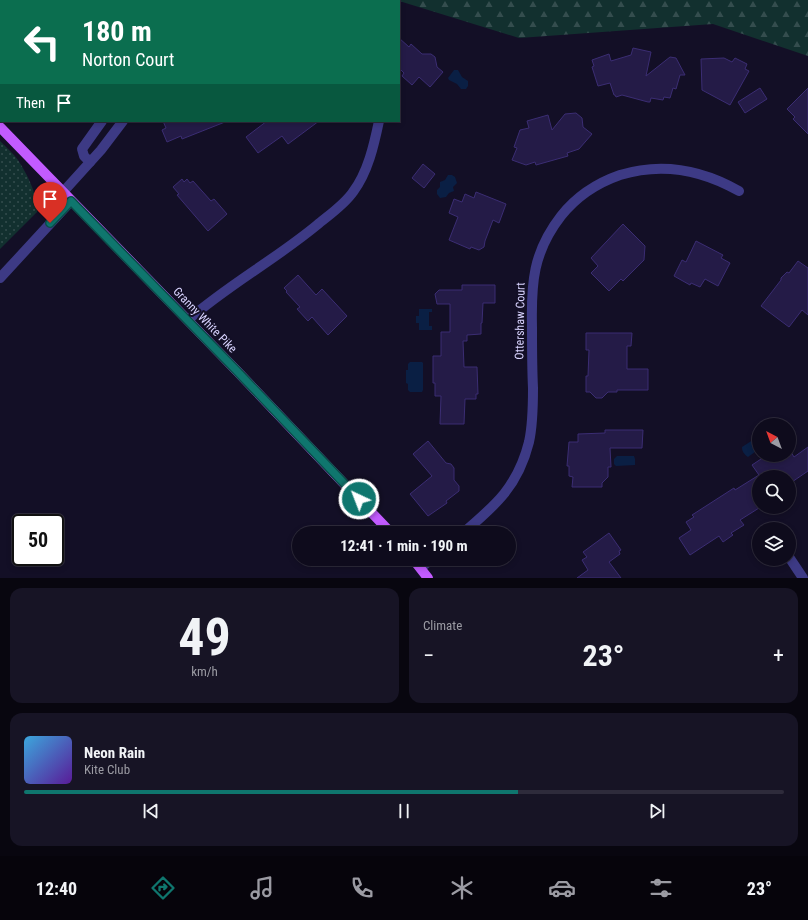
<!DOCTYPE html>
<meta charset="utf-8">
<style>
:root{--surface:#0e0b1c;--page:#171425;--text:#f1f3f6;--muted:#9b9ba3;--line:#2e2b3b;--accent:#0f766e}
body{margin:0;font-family:"Roboto Condensed",sans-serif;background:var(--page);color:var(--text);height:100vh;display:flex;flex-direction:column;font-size:15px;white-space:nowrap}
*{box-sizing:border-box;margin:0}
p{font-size:13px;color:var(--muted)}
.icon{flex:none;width:22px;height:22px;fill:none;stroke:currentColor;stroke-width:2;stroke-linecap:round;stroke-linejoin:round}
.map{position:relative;height:578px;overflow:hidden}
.side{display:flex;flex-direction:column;gap:10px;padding:10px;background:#08060f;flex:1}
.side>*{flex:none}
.guide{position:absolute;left:0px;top:0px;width:400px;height:122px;box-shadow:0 2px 6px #0003,0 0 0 1px var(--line);background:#0b6e4f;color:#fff;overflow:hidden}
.needle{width:26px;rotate:319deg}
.fabs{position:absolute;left:752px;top:418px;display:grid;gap:8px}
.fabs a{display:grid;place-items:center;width:44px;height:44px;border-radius:50%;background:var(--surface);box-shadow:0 2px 6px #0003,0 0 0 1px var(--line);font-size:20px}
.speed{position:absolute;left:12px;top:514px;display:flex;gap:8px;font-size:20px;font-weight:700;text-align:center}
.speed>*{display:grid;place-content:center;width:52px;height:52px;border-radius:50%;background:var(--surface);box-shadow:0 2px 6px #0003,0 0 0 1px var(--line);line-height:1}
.speed .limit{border:2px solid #111;border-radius:6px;background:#fff;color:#111}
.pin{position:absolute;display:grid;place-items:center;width:34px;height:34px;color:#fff;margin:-41px -17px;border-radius:50% 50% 50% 0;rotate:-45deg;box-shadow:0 0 4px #0007}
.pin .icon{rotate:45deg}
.me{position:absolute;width:44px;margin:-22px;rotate:317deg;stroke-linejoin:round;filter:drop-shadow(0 0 3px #0008)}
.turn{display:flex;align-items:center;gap:14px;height:84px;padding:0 16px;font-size:18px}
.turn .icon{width:52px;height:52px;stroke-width:2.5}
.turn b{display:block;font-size:28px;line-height:34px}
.then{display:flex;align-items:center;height:38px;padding:0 16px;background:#0003;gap:8px;font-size:15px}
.big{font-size:30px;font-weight:700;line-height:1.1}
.side .card{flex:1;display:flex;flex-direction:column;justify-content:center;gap:6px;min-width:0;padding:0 14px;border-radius:12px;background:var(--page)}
.side .dial{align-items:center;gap:0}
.dial b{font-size:52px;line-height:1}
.song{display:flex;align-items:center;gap:12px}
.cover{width:48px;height:48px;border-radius:6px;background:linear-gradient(135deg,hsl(200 70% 55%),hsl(270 70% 35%))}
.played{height:4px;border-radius:2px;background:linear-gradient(90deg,var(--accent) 65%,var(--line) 65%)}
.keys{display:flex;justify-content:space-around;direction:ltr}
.heat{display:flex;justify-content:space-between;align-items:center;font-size:22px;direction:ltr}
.side .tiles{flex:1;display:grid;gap:10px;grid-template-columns:1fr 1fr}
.card:last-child{grid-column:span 2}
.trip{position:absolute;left:292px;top:526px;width:224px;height:40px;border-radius:20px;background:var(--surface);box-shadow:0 2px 6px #0003,0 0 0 1px var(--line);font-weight:700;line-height:40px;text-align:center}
.dock{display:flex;height:64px;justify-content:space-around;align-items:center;background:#06040b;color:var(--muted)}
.dock .icon{width:28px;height:28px}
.dock .active{color:var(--accent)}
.dock b{font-size:18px;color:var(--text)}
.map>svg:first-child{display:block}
.grass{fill:url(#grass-dots)}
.forest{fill:url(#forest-firs)}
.water{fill:#0a1f44}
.building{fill:#241b47;stroke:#3b2d73}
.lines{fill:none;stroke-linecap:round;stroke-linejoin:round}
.minor{stroke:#3d3a85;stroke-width:10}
.major{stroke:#c25bff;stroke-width:10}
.route-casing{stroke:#0a4d48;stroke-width:10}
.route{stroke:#0f766e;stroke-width:7}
.labels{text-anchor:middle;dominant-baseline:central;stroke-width:4;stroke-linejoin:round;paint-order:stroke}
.street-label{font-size:12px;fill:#d9d4ff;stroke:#130f26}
</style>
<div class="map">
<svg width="808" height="578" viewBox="0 0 808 578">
<defs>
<pattern id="grass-dots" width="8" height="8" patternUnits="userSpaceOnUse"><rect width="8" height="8" fill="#12302f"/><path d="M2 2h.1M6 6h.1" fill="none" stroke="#344d4e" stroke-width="1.8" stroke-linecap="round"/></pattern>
<pattern id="forest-firs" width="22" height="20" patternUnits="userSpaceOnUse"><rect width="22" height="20" fill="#12302f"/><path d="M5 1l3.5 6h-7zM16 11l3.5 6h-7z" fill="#344d4e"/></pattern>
</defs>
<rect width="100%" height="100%" fill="#130f26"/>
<!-- grass -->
<path class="grass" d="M0 141C6 147 13 153 18 160 27 174 38 195 37 212L0 249Z"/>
<!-- forest -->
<polygon class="forest" points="396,0 808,0 808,56 713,24 519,38"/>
<!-- water -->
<g class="water">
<polygon points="454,70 458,70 462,77 468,81 468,86 466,89 461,89 457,84 449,80 448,78"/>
<polygon points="448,175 452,175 455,177 457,183 453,187 454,191 449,193 446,197 440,198 437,194 437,190 440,187 440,182 445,180"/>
<polygon points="419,309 432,309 432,312 429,312 429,326 432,326 432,330 419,330 419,323 416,323 416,316 419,316"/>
<polygon points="410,362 422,362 423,363 423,390 422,392 410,392 408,390 408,384 406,383 406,370 408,370 408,364"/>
<path d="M759 436V449L748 457C744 454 742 452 742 447Z"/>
<polygon points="617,456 634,456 635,459 635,465 616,466 614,464 614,459"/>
</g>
<!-- building -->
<g class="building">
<polygon points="399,38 409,47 411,44 422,54 431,54 435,57 437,67 443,72 430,87 419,77 412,85 402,76 404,73 399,68"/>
<polygon points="633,48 651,52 646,76 670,57 676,58 685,75 680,75 676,89 673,88 670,98 664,97 663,100 651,98 650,102 648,102 622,95 616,97 615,95 614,95 610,83 598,86 592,67 594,66 592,60 609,54 611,61 631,55"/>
<polygon points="724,58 732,62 735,58 747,64 745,69 749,71 730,105 702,90 701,59"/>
<polygon points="760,88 767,99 745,113 738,102"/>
<polygon points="808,88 808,134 793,119 795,117 787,109"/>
<polygon points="576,113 582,118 583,127 592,134 579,149 567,153 568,156 536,165 535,162 526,165 512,160 517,148 514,147 520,130 529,128 527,121 548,115 552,130 565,114"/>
<polygon points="163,121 225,121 225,122 182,139 181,136 167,142 162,130 166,128"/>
<polygon points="267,121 319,121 288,144 282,136 258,153 246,137"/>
<polygon points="423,164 435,174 424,188 412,178"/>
<polygon points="182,179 184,182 187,179 190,183 193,181 211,201 214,199 227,214 208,231 177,195 179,194 173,187"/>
<polygon points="476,192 506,204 499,223 493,220 485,241 484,247 479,250 471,247 470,249 449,240 458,217 449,213 454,199 462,202 465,194 474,198"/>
<polygon points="623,224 645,246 644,260 623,281 621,279 609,291 591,273 598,266 591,258"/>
<polygon points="696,241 723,255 721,258 730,263 718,286 705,279 700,287 691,283 690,285 674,276 682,260 686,262"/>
<polygon points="798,261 808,268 808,315 802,310 789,327 761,306 781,280 781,278 787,272 789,273"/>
<polygon points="298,275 316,295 322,289 347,316 328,335 312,317 308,321 297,309 300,307 286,292 287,291 284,288"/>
<polygon points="462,285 495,285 495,303 483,303 482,323 481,323 481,334 467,335 467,341 463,341 464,367 477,367 478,394 476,394 476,399 465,399 464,424 440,424 441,396 435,396 435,383 433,383 433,356 441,356 441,332 450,332 450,304 437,304 435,294 439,290 462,290"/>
<polygon points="586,333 632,333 631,346 627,346 627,369 648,369 648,390 617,390 617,392 608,392 602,398 596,398 590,392 586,392 586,376 588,376 589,350 586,350"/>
<polygon points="605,430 643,430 642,448 610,448 611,467 608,467 608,477 602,483 602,487 572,487 573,477 569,476 569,466 567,466 569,442 578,442 578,434 605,433"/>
<polygon points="428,441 446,463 451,464 454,468 454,480 459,486 459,491 446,501 447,503 428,516 410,494 432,476 413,454"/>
<polygon points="808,447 808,471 789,484 789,477 760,477 759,475 759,508 740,520 744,525 731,533 733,535 723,542 719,536 690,555 679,538 691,530 686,522 694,517 692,515 734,488 735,490 759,475 752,465 767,455 789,455 791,452 794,457"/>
<polygon points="609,533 621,550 619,551 620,554 609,562 621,578 577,578 588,570 582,560 587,557 583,552"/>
</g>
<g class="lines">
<!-- minor -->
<g class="minor">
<polyline points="191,1 191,0"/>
<polyline points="90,162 84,156 82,149 102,121"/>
<polyline points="63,192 101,150 123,121"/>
<polyline points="0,278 71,201"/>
<path d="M188 320C228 285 276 259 317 225 329 215 344 205 353 192 368 172 374 145 379 121"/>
<path d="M463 533C496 505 518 486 529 442 533 424 533 406 533 388 532 368 532 347 532 327 531 283 533 252 561 216 576 197 597 183 620 175 662 162 702 170 739 191"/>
<polyline points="789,557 803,578"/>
<polyline points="421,568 431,559"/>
</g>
<!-- major -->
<g class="major">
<polyline points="0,127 236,370 391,533"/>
<polyline points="413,559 428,578"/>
</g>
</g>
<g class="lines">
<!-- route casing -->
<g class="route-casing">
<polyline id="route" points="50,223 71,201 236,370 359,499"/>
</g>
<!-- route -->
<use href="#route" class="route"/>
</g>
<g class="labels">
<!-- street labels -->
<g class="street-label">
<text transform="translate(205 320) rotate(46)">Granny White Pike</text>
<text transform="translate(520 321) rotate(-89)">Ottershaw Court</text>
</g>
</g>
</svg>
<div class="fabs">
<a><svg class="needle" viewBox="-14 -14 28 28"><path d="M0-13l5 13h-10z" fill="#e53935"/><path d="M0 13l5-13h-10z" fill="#9b9ba3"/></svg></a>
<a><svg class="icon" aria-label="search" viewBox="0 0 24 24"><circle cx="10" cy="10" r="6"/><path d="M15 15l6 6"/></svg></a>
<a><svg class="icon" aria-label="layers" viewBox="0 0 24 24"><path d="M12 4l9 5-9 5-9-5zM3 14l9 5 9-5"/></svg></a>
</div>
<div class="speed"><div class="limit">50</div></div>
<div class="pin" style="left:50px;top:223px;background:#d93025"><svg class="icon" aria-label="arrive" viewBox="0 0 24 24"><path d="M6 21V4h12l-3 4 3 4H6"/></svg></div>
<svg class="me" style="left:359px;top:499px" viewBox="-20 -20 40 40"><circle r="17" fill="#0f766e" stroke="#fff" stroke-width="3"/><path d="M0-11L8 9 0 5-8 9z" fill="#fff"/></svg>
<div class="trip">12:41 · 1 min · 190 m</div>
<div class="guide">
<div class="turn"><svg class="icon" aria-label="left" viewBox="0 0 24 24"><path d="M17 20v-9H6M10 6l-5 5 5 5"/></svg><div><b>180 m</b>Norton Court</div></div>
<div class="then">Then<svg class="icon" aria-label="arrive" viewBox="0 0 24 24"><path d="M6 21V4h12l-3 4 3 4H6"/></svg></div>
</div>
</div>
<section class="side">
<div class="tiles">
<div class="card dial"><b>49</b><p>km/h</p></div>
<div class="card"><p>Climate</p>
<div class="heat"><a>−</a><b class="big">23°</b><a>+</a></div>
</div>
<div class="card">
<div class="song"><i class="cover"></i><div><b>Neon Rain</b><p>Kite Club</p></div></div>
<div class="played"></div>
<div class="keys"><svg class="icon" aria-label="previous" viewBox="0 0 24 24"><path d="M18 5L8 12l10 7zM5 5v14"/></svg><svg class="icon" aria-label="pause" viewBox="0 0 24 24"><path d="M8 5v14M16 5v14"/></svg><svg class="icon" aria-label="next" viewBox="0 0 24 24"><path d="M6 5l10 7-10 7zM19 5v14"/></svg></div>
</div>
</div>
</section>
<nav class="dock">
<b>12:40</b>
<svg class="icon active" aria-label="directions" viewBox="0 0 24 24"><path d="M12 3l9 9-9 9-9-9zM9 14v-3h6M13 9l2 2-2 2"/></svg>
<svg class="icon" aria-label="music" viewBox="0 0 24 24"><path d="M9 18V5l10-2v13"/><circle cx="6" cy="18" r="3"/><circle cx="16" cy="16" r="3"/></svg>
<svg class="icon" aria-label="phone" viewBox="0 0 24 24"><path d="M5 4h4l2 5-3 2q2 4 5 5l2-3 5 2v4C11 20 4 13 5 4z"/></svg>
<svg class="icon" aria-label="climate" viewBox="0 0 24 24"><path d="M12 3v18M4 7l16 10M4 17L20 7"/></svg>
<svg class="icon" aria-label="car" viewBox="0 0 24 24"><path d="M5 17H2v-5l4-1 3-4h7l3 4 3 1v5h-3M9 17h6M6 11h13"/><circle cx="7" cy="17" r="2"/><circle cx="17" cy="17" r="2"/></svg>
<svg class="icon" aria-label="filters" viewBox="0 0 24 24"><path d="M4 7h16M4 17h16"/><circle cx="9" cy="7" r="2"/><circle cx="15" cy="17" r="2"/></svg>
<b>23°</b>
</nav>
